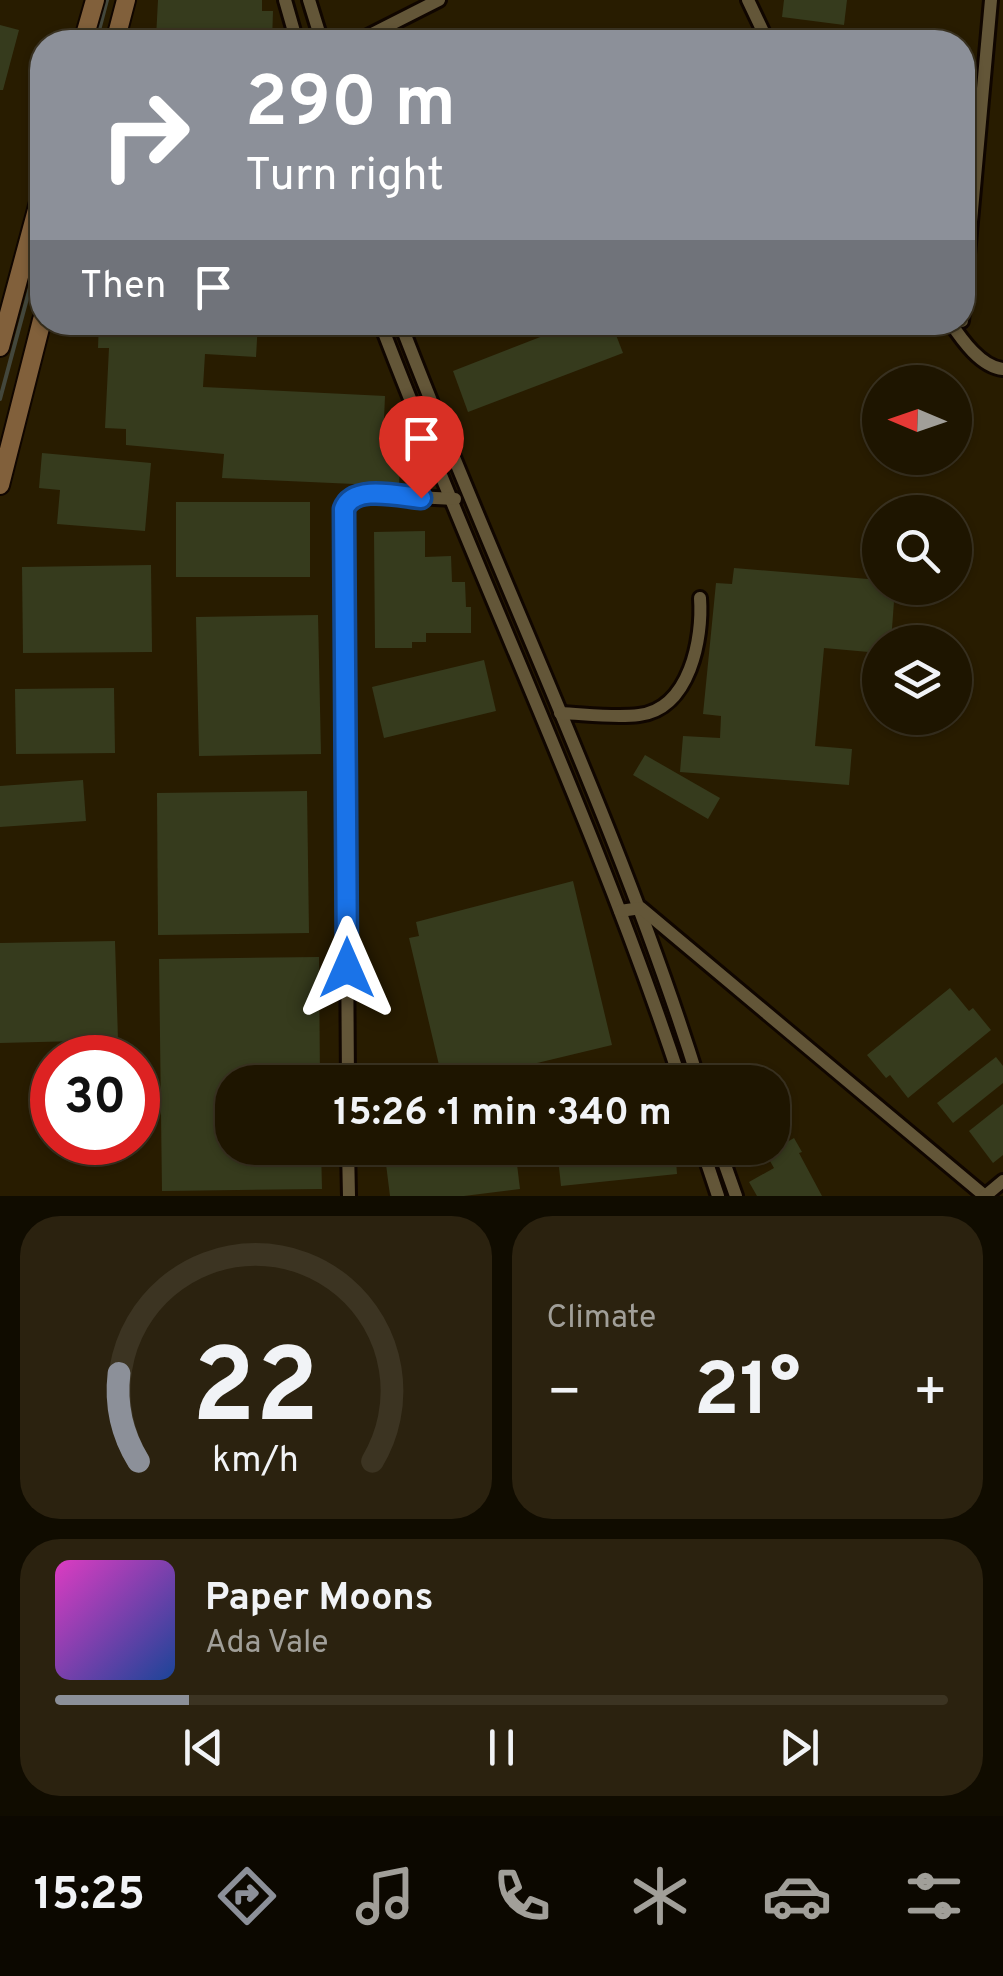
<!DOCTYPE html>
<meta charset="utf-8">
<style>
:root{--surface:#1e1500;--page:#2b220f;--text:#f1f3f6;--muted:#a19f99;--line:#3c3422;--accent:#8c9099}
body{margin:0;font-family:Overpass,sans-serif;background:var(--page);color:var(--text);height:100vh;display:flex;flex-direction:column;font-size:38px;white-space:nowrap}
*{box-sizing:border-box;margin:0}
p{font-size:32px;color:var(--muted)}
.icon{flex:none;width:55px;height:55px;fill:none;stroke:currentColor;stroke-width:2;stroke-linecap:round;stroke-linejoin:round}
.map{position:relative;height:1196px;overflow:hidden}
.sheet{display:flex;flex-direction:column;gap:20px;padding:20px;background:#100c00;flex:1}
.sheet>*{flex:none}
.guide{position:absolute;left:30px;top:30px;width:945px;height:305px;border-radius:40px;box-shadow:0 2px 8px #0004,0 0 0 2px var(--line);background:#8c9099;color:#fff;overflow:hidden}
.needle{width:65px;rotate:272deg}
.buttons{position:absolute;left:862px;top:365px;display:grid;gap:20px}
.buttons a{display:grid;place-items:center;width:110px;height:110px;border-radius:50%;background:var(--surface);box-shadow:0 2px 8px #0004,0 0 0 2px var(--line);font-size:50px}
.speed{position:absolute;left:30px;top:1035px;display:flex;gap:20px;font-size:50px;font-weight:700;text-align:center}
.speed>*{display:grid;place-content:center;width:130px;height:130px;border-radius:50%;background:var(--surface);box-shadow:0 2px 8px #0004,0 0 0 2px var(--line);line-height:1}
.speed .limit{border:15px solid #d22;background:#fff;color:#111}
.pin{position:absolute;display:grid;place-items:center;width:85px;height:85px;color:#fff;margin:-102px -42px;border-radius:50% 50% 50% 0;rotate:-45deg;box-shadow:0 0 10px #0007}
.pin .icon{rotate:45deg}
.me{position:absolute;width:110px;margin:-55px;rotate:0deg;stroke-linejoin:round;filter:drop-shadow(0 0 8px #0008)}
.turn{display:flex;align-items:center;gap:35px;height:210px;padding:0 50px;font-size:45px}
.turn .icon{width:130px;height:130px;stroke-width:2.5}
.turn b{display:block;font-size:70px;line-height:85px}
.then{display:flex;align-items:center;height:95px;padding:0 50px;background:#0003;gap:20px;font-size:38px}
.big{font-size:75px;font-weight:700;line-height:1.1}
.sheet .tile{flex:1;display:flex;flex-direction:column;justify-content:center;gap:15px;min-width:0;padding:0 35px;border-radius:40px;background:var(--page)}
.sheet .dial{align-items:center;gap:0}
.dial svg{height:260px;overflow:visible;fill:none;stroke:var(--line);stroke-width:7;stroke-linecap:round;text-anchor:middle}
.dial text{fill:var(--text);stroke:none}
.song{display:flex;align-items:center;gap:30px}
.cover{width:120px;height:120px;border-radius:15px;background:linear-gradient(135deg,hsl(310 70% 55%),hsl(220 70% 35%))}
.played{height:10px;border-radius:5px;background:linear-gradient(90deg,var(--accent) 15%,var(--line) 15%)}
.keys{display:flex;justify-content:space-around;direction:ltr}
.heat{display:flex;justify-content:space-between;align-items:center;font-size:55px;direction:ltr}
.sheet .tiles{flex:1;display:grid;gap:20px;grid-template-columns:1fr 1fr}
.tile:last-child{grid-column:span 2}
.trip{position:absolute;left:215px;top:1065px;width:575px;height:100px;border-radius:40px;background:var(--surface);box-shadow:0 2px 8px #0004,0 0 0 2px var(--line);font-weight:700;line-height:100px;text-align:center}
.tabs{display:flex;height:160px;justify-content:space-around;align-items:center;background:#0c0800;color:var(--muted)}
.tabs .icon{width:70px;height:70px}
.tabs .selected{color:var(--accent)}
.tabs b{font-size:45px;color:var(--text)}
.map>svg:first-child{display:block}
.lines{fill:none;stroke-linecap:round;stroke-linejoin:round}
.stream{stroke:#43473c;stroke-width:4}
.building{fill:#363b1d}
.street-casing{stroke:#100600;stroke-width:18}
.secondary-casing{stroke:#100600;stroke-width:22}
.street{stroke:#635638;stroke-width:12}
.secondary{stroke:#81603b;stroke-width:18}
.route-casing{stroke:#114b97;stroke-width:25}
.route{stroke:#1a73e8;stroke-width:18}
</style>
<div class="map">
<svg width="1003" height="1196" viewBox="0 0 1003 1196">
<rect width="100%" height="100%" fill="#281c00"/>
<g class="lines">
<!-- stream -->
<g class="stream">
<polyline points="96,42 107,0"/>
<polyline points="0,399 42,243"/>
</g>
</g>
<!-- building -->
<g class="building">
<polygon points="158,0 262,0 262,11 273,11 272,42 156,38"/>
<polygon points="784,0 847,0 844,25 782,17"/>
<polygon points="0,25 19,30 3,90 0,90"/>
<polygon points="99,322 258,322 256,357 205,354 203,387 385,396 384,420 394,420 392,442 401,443 399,486 222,478 224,454 126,445 126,429 105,428 109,348 98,348"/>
<polygon points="579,322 611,322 623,353 468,412 453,371"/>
<polygon points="42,453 151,463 145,531 57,524 60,490 39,488"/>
<rect x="176" y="502" width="134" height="75"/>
<polygon points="425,531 425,557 451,556 452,582 465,582 466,607 471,607 471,633 426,633 426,642 412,642 412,648 375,648 374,532"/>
<polygon points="151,565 152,652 23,653 22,567"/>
<polygon points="734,568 880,580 880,588 895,588 891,642 880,642 880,653 824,648 815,746 852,749 849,785 680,772 683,736 720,738 721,716 703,714 716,583 732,584"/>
<polygon points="318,615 321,754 199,756 196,617"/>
<polygon points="484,660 496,711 384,738 372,687"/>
<polygon points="114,688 115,753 16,754 15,689"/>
<polygon points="645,755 720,798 708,819 633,775"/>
<polygon points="83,780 86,821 0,827 0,786"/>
<polygon points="307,791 309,933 158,935 157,793"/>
<polygon points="573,881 612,1045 458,1082 443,1082 409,938 419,936 416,922"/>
<polygon points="115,941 118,1040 0,1043 0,943"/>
<polygon points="319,957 320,1082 232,1082 232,1148 321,1148 322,1189 162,1191 159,959"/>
<polygon points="950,988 969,1011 973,1008 991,1030 908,1098 890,1075 886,1078 867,1055"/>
<polygon points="996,1057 1003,1066 1003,1083 953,1123 937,1103"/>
<polygon points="1003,1104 1003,1155 993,1163 969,1131"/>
<polygon points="794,1138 802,1152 799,1153 822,1196 757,1196 749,1182 774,1168 766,1154"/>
<polygon points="384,1148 515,1148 520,1189 464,1196 390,1196"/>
<polygon points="557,1148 675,1148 677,1174 561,1186"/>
</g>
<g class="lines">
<!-- street casing -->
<g class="street-casing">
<g id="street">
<polyline points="285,0 297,42"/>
<polyline points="309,0 322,42"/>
<polyline points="748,0 768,42"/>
<polyline points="356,42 439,0"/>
<polyline points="962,321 991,0"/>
<path d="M380 322C477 577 596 823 681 1082"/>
<path d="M400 322C497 577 618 822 699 1082"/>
<path d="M950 322C962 340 981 367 1003 369"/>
<path d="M560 713C585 714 614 718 639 715 690 709 703 638 700 598"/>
<polyline points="620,911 641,908 985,1196"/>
<polyline points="348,1082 344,509 347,501 357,494 455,499"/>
<polyline points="348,1148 349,1196"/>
<polyline points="702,1148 718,1196"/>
<polyline points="719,1148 736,1196"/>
<polyline points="985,1196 1003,1181"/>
</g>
</g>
<!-- secondary casing -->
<g class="secondary-casing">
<g id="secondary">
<polyline points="83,42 95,0"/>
<polyline points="115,42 126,0"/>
<polyline points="0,347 42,191"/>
<polyline points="0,485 42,320"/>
</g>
</g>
<!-- street -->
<use href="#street" class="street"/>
<!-- secondary -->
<use href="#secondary" class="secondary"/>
</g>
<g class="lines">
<!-- route casing -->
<g class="route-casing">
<path id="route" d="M347 968 344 509C353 484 399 496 421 498"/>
</g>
<!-- route -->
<use href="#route" class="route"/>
</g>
</svg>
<div class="buttons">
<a><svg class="needle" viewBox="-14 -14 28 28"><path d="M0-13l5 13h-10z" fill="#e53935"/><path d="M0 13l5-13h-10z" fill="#a19f99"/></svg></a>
<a><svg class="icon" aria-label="search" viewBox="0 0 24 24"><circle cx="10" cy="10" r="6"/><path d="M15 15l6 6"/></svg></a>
<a><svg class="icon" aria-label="layers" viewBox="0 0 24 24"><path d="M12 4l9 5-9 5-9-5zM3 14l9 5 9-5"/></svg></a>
</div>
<div class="speed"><div class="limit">30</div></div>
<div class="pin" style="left:421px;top:498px;background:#d93025"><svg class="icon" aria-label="arrive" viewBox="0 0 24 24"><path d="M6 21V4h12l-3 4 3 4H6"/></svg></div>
<svg class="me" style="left:347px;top:968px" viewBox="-20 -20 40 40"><path d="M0-17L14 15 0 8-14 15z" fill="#1a73e8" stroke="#fff" stroke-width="4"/></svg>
<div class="trip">15:26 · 1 min · 340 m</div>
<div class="guide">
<div class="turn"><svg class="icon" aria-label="right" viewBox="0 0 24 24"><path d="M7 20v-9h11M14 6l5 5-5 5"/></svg><div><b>290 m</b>Turn right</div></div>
<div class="then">Then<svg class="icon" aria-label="arrive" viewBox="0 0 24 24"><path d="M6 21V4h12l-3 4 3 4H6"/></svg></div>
</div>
</div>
<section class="sheet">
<div class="tiles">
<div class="tile dial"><svg viewBox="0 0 100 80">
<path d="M14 69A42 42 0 1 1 86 69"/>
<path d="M14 69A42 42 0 0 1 8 42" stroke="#8c9099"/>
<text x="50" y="56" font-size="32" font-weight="700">22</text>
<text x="50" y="72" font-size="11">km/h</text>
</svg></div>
<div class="tile"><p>Climate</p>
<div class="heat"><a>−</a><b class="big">21°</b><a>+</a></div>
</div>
<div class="tile">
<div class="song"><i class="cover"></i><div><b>Paper Moons</b><p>Ada Vale</p></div></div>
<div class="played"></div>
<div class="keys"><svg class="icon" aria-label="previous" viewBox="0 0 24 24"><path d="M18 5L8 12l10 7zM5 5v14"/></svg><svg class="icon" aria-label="pause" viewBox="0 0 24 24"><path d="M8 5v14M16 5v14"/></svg><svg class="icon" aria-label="next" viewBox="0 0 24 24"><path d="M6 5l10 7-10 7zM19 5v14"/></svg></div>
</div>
</div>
</section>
<nav class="tabs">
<b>15:25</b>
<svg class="icon selected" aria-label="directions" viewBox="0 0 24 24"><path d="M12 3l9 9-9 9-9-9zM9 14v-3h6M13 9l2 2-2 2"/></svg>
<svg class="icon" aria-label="music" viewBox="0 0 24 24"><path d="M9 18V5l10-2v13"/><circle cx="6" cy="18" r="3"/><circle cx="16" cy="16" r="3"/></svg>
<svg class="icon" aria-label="phone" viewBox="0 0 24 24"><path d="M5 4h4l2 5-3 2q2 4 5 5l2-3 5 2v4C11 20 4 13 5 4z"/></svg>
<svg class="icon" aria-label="climate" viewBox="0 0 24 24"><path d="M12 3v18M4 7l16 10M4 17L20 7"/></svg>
<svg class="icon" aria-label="car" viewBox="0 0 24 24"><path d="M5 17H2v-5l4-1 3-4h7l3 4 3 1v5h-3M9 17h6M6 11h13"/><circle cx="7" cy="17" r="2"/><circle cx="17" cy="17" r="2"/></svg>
<svg class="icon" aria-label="filters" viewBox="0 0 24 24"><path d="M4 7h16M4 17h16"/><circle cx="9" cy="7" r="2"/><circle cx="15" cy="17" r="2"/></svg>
</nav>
